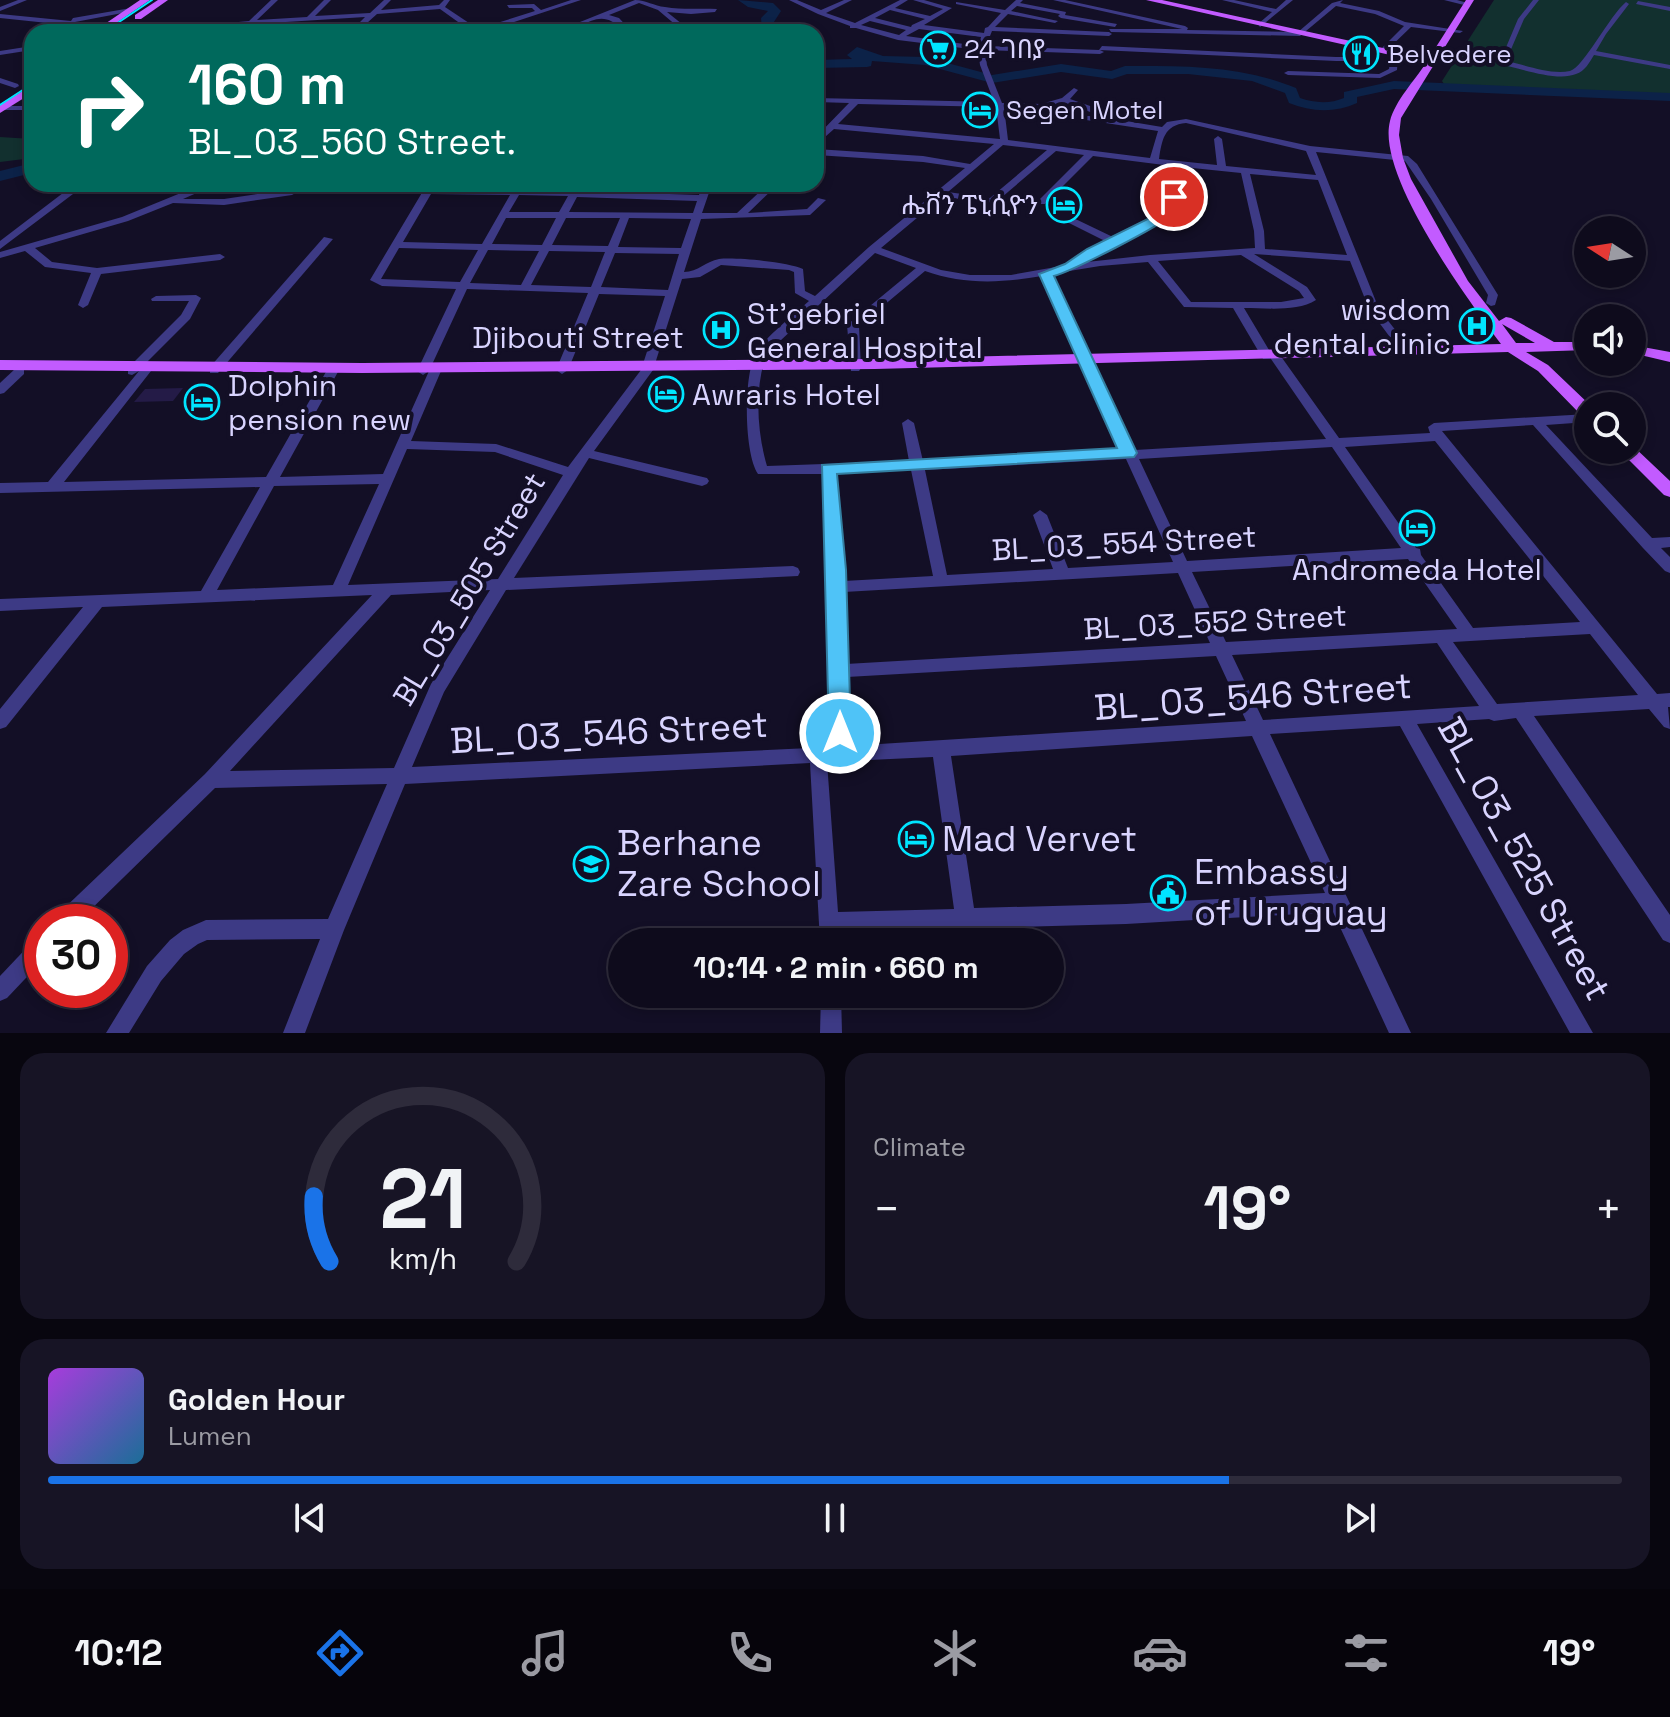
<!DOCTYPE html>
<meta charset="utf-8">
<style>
:root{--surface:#0e0b1c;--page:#171425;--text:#f1f3f6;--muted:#9b9ba3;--line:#2e2b3b;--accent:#1a73e8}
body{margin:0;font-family:"Space Grotesk","Noto Sans Ethiopic",sans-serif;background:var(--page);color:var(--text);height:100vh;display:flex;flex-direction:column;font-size:30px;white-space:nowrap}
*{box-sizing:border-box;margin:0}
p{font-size:26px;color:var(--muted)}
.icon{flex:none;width:44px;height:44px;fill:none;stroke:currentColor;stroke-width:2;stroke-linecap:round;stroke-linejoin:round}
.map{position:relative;height:1033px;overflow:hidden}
.panel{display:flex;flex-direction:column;gap:20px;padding:20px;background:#08060f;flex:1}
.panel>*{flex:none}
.guide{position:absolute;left:24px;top:24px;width:800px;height:168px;border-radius:24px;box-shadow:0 4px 12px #0003,0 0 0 2px var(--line);background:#00695c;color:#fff;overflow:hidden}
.needle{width:52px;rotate:282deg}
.tools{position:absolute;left:1574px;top:216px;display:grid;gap:16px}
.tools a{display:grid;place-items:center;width:72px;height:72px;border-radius:50%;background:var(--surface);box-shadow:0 4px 12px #0003,0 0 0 2px var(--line);font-size:40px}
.speed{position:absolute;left:24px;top:904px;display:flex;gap:16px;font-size:40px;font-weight:700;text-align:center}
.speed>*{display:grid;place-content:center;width:104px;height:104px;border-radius:50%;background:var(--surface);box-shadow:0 4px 12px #0003,0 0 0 2px var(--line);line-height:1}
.speed .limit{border:12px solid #d22;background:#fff;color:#111}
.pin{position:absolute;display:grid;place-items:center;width:68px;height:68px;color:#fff;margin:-34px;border:4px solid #fff;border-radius:50%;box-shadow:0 2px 8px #0007}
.me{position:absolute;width:88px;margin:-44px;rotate:0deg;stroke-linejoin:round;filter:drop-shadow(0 0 6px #0008)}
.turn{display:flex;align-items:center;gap:28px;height:168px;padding:0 32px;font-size:36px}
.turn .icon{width:104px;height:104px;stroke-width:2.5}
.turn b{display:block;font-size:56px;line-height:68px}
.big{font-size:60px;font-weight:600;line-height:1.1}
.panel .card{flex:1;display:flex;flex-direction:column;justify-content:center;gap:12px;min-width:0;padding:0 28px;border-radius:24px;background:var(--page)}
.panel .dial{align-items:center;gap:0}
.dial svg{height:208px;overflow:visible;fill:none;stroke:var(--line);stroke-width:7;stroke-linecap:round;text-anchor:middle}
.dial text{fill:var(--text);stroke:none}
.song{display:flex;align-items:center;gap:24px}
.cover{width:96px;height:96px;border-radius:12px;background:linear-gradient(135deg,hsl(280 70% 55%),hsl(200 70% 35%))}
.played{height:8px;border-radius:4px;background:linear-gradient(90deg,var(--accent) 75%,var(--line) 75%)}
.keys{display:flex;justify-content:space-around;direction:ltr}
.heat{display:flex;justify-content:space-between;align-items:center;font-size:44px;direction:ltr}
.panel .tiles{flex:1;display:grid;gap:20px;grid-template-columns:1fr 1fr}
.card:last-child{grid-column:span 2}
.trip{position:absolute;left:608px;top:928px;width:456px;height:80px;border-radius:40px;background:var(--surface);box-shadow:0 4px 12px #0003,0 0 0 2px var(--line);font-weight:600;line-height:80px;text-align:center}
.menu{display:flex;height:128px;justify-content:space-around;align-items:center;background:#06040b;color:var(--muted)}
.menu .icon{width:56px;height:56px}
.menu .current{color:var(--accent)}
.menu b{font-size:36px;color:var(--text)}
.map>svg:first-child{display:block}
.green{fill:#12302f}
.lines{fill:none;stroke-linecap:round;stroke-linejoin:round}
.river{fill:#0c2248;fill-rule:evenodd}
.building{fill:#241b47}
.minor{fill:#3d3a85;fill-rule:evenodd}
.major{fill:#c25bff;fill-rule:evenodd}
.tram{stroke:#00e5ff;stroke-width:2}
.route{fill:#4fc3f7;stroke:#337fa1;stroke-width:2}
.labels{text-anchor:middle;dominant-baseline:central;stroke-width:8;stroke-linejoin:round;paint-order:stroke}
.far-poi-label{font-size:26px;fill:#d9d4ff;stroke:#130f26;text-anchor:start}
.poi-label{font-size:30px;fill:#d9d4ff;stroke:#130f26;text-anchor:start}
.street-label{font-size:30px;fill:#d9d4ff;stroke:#130f26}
.near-street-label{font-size:36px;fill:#d9d4ff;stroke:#130f26}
.near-poi-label{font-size:36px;fill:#d9d4ff;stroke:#130f26;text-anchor:start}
</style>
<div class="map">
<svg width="1670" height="1033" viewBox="0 0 1670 1033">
<rect width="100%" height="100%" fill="#130f26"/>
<!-- green -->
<g class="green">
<polygon points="1494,0 1670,0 1670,99 1541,95 1444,84 1442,81"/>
<polygon points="0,137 32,139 32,158 0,162"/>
</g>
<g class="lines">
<!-- river -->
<g class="river">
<polygon points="738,0 773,3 781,11 772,25 784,32 762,29 761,18 768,11 748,7"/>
<path d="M857 47 883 56 925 57 992 75 1061 64 1111 71 1125 66C1183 66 1241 65 1296 88L1300 98C1314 103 1330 104 1344 98V92L1394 81 1670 93V101L1394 89 1357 97V103C1335 113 1311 112 1289 103L1285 93 1252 81 1188 74H1127L1112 79 1061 72 992 83 925 65 872 61 871 66 867 67 816 68V60L852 59 847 55Z"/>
<polygon points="32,163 32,173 0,181 0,171"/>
</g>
</g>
<!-- building -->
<polygon class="building" points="183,388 173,401 134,402 145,389"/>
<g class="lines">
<!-- minor -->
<g class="minor">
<polygon points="18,0 27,0 0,11 0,7"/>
<polygon points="271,0 278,0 257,20 307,17 324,0 331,0 315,16 370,13 384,0 391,0 381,10 439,5 444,0 450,0 445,7 478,29 535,11 532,8 509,8 507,5 534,4 541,10 571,0 581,0 484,32 472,32 440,9 377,14 357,32 350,32 365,17 270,23 262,28 259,26 261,24 161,32 133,32 249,21"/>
<path d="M635 0C646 0 654 6 665 7 683 10 700 8 717 9L715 12 691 14 667 12 687 28 715 23 726 32H719L714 27 684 32 658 10 639 3 609 15 619 18 632 32H625C597 2 587 32 555 32Z"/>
<path d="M789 0H797L821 10 844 0H852L826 13 855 23 900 0H908L895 8 930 16 943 9 913 0H924L952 8 924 25 984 33 985 28 988 27 1001 13 956 4V2L1005 10 1016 0H1023L1020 3 1066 12 1065 15 1117 24 1115 27 1061 18 1058 16 1060 14 1017 6 1011 11 1058 21 1055 23 1008 14 995 27 1109 32 1112 34 1109 36 992 31 986 46 1100 50 1104 52 1100 54 985 50 987 65 1002 103 1041 104 1062 98 1074 88 1078 90 1070 99 1116 115 1117 117 1114 119 1162 127 1167 122 1186 119 1310 146 1408 156 1417 164 1498 295 1495 305 1491 306 1486 303 1488 295 1431 199 1405 161 1316 152 1379 309 1414 354 1412 356H1404L1369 309 1350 261 1254 254 1307 287 1316 300C1297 312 1266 308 1244 308L1272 355H1280L1339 438 1430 433 1428 427 1434 423 1588 414V422L1546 425 1652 538 1670 537V547L1661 548 1670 557V573L1665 571 1643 548 1533 425 1442 431 1657 694 1670 693V707H1668L1670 729 1664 727 1649 709 1534 716 1670 915V943L1663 940 1516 718 1494 721 1489 719 1417 724 1593 1033H1570L1400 726 1270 734 1411 1033H1389L1333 912 1126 924 839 932 840 942H820L810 763 405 784 344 930 305 1033H283L320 939 207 940 198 944 184 954 161 981 129 1033H106L147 966 170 940 183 930 206 920 328 919 387 784 215 788 78 922H54L57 915 205 774 372 595 102 607 6 727 0 729V709L83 607 0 611V599L201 591 260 487 0 493V483L48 482 139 371 132 375 128 374V368L181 315 189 301H152L151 299 156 296 196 295 201 298 190 319 141 368H149L151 371 64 482 266 477 327 370 333 366 339 370 280 477 383 474 429 371 435 367 441 371 411 441 496 444 568 467 641 370 665 296 599 294 568 370 562 374 556 370 588 293 467 289 429 371 423 375 417 371 456 289 382 286 370 280 423 191 428 188 513 189 515 184H525L522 189 571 191 575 184H581L583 186 580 191 699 195 702 184H712L702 213H737L768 184H778L748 213 807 209 818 198 826 200 810 215 701 219 684 272C698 272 706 261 719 259 735 257 789 262 803 269L805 291 815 296 869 247 965 168 923 162 816 155V149L923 156 970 164 994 144 834 129 816 145V137L849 103 816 102V98L994 102 980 65 978 50 898 40 856 28H850V26L818 14ZM890 10 925 19 912 25 911 27 875 18ZM870 21 906 30 899 35 861 25ZM919 29 981 37 979 46 906 36ZM1065 103 1110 119 1089 116H1086V120L1158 131 1150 158 1008 140 1004 107 1041 108ZM858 104 996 107 1000 139 838 124ZM1186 123 1306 151 1316 175 1226 166 1222 139 1218 136 1214 139 1217 165 1159 159C1162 140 1164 125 1186 123ZM1003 145 1047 150 990 198 948 192ZM1056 151 1084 155 1039 200V204H1045L1093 156 1164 165 1169 197 1167 209 1115 238 1065 214H1059V218L1107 242 1067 265 1011 275H970L941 270 881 248 942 197 995 203ZM1173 166 1241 173 1254 231 1255 248 1150 255 1087 262 1174 212 1179 197ZM1250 174 1318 180 1347 255 1265 249 1264 231ZM431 194 510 195 482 244 403 242ZM519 195 568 196 559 212H509ZM577 197 697 201 693 213 569 212ZM506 218H556L542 245 492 244ZM566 218H620L608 246 552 245ZM629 218 691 219 681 248 618 247ZM399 248 478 250 460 282 381 279ZM488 250 539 251 521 285 470 283ZM549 251 605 252 591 287 531 285ZM615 253 679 254 668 290 601 287ZM875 253 916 268 847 325 851 371H859L861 368 859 326 925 271C963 285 1003 283 1042 276L1122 451 923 461 914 423 908 419 902 423 909 461 767 466C757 432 754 387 767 353ZM1241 255 1299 291 1304 298 1281 302H1191L1158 261ZM1148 262 1184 307 1233 308 1263 359H1271L1326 439 1135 450 1051 274 1100 266ZM721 265 789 270 794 272 795 293 809 301C795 314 764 338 756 353 743 376 744 453 758 474H822L829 570 831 747 412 767 444 692 506 590 798 576 800 572 798 568 793 566 514 578 589 458 702 486 707 484 709 481 707 478 594 451 653 370 682 279 700 277ZM1435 441 1580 622 1473 628 1421 555 1420 549 1416 548 1345 447ZM1332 447 1401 548 1187 561 1139 459ZM407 449 495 452 563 475 498 579 348 585ZM1126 459 1173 562 1068 568 1047 515 1040 510 1033 515 1053 569 947 575 925 470ZM911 470 933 576 844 581 835 473ZM379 484 333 585 217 590 274 486ZM1408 559 1457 629 1226 642 1192 572ZM1178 573 1210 643 846 664 844 592ZM490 590 431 684 394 768 230 771 391 595ZM1590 634 1638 695 1497 704 1453 642ZM1437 643 1479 706 1263 720 1232 655ZM1216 656 1246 721 848 746 847 677ZM1252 736 1325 893 1126 904 974 908 951 756ZM933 757 954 909 838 912 827 762Z"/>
<polygon points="1053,0 1065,0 1185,26 1188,28 1187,30 1298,32 1332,3 1343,0 1340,3 1379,11 1405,22 1463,31 1460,33 1411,27 1384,53 1381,49 1404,26 1375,14 1336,6 1300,36 1111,32 1109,29 1182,29"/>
<polygon points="1222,0 1234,0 1276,9 1286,0 1293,0 1260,27 1258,24 1272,12"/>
<polygon points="1444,0 1457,0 1471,4 1468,6"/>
<path d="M1533 0H1539L1524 19 1506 61C1526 65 1550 75 1570 71 1583 68 1610 15 1626 2L1629 4 1606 34 1596 51 1670 65V69L1594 55C1589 63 1585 71 1576 74 1557 82 1520 68 1499 64L1518 19Z"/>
<polygon points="1638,1 1670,7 1670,11 1636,4"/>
<polygon points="131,8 133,11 75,22 107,26 105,29 0,18 0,14 71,21 73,18"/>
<polygon points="32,46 32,50 0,55 0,51"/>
<polygon points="1102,46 1336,57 1347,57 1364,48 1368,50 1352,61 1336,61 1099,50"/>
<polygon points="1391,55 1398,57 1397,70 1380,78 1288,75 1284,73 1288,71 1379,74 1389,69"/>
<polygon points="0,78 18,84 19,86 15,88 0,83"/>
<rect x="0" y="106" width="32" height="4"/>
<polygon points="47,184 69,189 81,184 94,184 73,194 0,249 0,241 63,193 44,189 44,185"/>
<polygon points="154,184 217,184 183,199 224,199 292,189 297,192 292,195 224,205 173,203 128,221 35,248 52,262 97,268 220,254 225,257 220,260 101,274 88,305 83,308 78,305 91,273 45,267 25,251 0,258 0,252 122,217 193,188 159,187"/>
<polygon points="324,237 333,239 218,373 210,373 210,367"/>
<polygon points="20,367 24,368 24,374 4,393 0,394 0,383 16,368"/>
<polygon points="42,936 42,961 7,998 0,1001 0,976 35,939"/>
<polygon points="821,994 841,994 842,1033 820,1033"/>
</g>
<!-- major -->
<g class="major">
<polygon points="140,0 150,0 103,32 93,32"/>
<polygon points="158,0 168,0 141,19 135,19 135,15"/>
<path d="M1146 0H1162L1429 58 1466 0H1474L1401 118 1399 135 1403 158 1411 179 1468 281 1499 321 1506 317 1511 318 1554 342H1588V350L1526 352 1548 365 1591 406H1588V417L1582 416 1538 371 1508 352 875 369 362 373 0 370V360L362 363 875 359 1501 344C1468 300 1376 175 1390 121 1395 101 1415 80 1426 63ZM1502 324 1535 343H1516Z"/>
<polygon points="32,85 32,93 0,113 0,105"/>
<polygon points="1632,345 1670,352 1670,362 1632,353"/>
<polygon points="1633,446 1670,481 1670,497 1664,495 1619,450 1632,450"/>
</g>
<!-- tram -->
<g class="tram">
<polyline points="104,32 152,0"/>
<polyline points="0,105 32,84"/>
</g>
</g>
<!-- route -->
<path class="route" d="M1170 195 1180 197C1179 204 1179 209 1173 214 1159 227 1072 271 1054 276L1137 453 1134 457 837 474 846 570 851 733 848 740 840 743 832 740 829 733 822 465 1117 448 1039 274 1065 264 1087 249 1158 214 1166 208Z"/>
<!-- icons -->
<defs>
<g id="supermarket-ring" transform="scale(1.8)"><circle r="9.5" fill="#130f26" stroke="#00e5ff" stroke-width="1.5"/><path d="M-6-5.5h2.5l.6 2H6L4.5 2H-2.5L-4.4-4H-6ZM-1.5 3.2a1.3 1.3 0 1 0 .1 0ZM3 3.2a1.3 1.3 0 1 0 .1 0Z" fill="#00e5ff"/></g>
<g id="restaurant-ring" transform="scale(1.8)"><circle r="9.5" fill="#130f26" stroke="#00e5ff" stroke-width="1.5"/><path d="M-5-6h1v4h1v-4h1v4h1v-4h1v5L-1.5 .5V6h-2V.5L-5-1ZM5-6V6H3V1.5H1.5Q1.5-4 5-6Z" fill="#00e5ff"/></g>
<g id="hotel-ring" transform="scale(1.8)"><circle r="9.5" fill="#130f26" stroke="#00e5ff" stroke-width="1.5"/><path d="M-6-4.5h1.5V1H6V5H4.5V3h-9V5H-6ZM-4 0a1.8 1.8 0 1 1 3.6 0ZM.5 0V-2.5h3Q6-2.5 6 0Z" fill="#00e5ff"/></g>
<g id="hospital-ring" transform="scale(1.8)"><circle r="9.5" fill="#130f26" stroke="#00e5ff" stroke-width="1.5"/><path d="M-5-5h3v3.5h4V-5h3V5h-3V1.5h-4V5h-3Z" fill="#00e5ff"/></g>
<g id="school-ring" transform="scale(1.8)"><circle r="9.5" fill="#130f26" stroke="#00e5ff" stroke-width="1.5"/><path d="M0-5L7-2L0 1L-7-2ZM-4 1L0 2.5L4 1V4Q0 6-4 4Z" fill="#00e5ff"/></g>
<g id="civic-ring" transform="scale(1.8)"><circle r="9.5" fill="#130f26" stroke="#00e5ff" stroke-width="1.5"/><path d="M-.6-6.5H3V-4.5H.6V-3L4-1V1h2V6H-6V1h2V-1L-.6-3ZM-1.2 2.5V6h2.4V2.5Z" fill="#00e5ff"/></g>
</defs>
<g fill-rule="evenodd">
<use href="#supermarket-ring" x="938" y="49"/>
<use href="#restaurant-ring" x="1361" y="54"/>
<use href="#hotel-ring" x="980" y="110"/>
<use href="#hotel-ring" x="1064" y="205"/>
<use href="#hospital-ring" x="1477" y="326"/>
<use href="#hospital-ring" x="721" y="330"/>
<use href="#hotel-ring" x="666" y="394"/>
<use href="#hotel-ring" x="202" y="402"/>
<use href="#hotel-ring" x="1417" y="528"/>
<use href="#hotel-ring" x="916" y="839"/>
<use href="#school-ring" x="591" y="864"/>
<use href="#civic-ring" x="1168" y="893"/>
</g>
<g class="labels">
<!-- far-poi labels -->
<g class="far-poi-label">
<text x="964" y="49">24 ገበያ</text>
<text x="1387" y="54">Belvedere</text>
<text x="1006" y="110">Segen Motel</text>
<text x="1038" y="205" text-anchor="end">ሔቨን ፔኒሲዮን</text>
</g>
<!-- poi labels -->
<g class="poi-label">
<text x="1451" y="309" text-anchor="end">wisdom<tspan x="1451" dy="34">dental clinic</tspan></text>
<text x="747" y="313">St'gebriel<tspan x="747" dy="34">General Hospital</tspan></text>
<text x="228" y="385">Dolphin<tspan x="228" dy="34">pension new</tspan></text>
<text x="692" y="394">Awraris Hotel</text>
<text x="1417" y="569" text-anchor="middle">Andromeda Hotel</text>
</g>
<!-- street labels -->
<g class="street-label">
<text x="578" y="337">Djibouti Street</text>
<text transform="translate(1124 543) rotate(-3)">BL_03_554 Street</text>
<text transform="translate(469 589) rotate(-59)">BL_03_505 Street</text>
<text transform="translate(1215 622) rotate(-3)">BL_03_552 Street</text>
</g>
<!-- near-street labels -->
<g class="near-street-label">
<text transform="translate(1253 697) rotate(-4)">BL_03_546 Street</text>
<text transform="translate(609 733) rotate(-3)">BL_03_546 Street</text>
<text transform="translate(1524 859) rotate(61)">BL_03_525 Street</text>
</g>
<!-- near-poi labels -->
<g class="near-poi-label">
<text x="942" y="839">Mad Vervet</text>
<text x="617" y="843">Berhane<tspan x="617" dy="41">Zare School</tspan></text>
<text x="1194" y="872">Embassy<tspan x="1194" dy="41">of Uruguay</tspan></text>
</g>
</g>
</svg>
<div class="tools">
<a><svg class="needle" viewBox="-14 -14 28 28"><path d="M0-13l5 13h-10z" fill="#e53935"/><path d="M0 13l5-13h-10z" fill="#9b9ba3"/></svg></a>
<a><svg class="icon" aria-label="sound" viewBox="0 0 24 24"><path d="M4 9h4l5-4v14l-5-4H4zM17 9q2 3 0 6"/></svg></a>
<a><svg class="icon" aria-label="search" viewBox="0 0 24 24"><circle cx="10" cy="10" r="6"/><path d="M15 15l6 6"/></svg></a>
</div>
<div class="speed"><div class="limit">30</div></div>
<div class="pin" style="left:1174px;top:197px;background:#d93025"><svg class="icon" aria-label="arrive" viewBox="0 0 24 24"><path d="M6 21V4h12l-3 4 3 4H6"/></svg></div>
<svg class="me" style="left:840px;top:733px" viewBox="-20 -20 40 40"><circle r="17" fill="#4fc3f7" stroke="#fff" stroke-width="3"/><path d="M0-11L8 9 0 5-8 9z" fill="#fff"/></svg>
<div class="trip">10:14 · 2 min · 660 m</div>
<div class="guide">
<div class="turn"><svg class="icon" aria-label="right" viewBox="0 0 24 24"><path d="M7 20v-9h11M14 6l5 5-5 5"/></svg><div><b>160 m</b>BL_03_560 Street.</div></div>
</div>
</div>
<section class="panel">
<div class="tiles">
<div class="card dial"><svg viewBox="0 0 100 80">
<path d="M14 69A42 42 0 1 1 86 69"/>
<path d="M14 69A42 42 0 0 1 8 44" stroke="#1a73e8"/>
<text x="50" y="56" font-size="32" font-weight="700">21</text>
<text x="50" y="72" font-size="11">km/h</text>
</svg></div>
<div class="card"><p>Climate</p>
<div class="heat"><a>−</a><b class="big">19°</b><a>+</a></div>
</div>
<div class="card">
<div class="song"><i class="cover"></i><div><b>Golden Hour</b><p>Lumen</p></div></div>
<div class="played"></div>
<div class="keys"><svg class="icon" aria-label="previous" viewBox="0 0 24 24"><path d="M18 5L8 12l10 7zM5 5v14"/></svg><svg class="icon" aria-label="pause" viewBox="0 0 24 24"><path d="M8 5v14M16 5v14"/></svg><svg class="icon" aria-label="next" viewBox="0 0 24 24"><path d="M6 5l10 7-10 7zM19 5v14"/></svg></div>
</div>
</div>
</section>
<nav class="menu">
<b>10:12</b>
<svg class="icon current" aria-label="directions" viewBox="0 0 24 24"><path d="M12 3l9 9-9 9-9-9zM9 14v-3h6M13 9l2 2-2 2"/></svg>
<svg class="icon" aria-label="music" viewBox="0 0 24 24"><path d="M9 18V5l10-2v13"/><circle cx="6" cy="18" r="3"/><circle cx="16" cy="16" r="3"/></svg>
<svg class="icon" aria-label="phone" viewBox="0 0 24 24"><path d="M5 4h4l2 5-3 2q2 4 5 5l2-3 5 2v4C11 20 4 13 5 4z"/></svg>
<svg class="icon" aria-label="climate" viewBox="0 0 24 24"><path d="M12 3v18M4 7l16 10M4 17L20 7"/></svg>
<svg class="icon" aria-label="car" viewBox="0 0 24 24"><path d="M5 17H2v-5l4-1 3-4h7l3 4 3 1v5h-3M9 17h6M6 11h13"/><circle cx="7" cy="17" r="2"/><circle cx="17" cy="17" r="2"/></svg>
<svg class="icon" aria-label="filters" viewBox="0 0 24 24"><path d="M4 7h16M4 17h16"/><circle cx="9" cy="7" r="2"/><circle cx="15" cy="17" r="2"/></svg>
<b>19°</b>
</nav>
